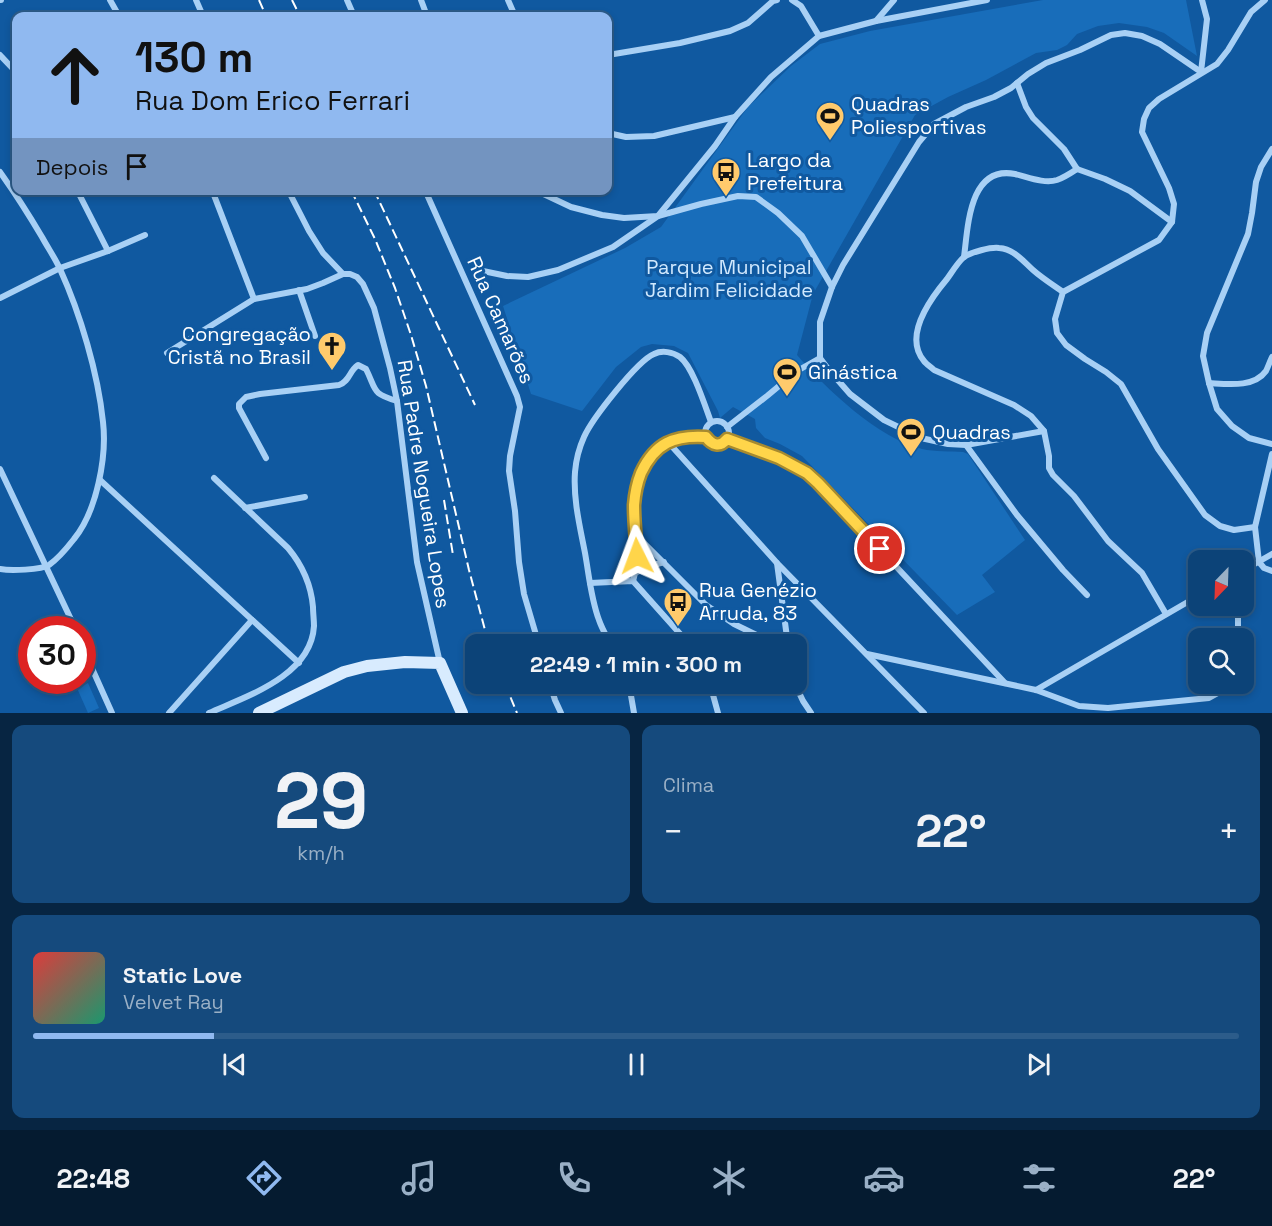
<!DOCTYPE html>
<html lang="pt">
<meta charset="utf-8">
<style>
:root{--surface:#0c4378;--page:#154a7d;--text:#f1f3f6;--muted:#9ab0c6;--line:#2c5c8a;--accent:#90b9f0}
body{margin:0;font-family:"Space Grotesk",sans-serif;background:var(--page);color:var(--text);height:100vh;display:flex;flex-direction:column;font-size:22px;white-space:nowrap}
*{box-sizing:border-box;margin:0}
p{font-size:20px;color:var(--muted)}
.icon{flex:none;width:33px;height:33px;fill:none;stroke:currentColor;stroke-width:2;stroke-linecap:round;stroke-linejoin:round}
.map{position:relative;height:713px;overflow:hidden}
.side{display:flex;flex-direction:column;gap:12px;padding:12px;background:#072542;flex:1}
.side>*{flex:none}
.banner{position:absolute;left:12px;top:12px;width:600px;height:183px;border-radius:12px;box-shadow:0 3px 9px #0003,0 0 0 2px var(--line);background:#90b9f0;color:#111;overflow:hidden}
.needle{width:39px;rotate:203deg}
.fabs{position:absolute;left:1188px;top:550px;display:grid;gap:12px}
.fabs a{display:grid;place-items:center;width:66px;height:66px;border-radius:12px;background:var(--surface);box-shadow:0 3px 9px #0003,0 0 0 2px var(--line);font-size:30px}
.speed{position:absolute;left:18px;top:616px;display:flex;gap:12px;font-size:30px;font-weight:700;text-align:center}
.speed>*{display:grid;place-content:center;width:78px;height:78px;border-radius:50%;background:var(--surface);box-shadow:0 3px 9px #0003,0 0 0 2px var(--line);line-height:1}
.speed .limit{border:9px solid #d22;background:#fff;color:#111}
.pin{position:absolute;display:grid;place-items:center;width:51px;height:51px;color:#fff;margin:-26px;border:3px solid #fff;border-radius:50%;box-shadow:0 2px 6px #0007}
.me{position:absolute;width:66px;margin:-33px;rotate:357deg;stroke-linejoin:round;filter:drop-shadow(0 0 4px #0008)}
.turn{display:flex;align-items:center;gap:21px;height:126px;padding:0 24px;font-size:27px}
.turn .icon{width:78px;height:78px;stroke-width:2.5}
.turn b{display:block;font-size:42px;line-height:51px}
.then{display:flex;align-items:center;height:57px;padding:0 24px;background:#0003;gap:12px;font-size:22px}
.big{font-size:45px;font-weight:700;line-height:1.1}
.side .tile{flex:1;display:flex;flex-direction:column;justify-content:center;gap:9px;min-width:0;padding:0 21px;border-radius:12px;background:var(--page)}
.side .dial{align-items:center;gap:0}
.dial b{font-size:78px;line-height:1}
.song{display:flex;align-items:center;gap:18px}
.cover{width:72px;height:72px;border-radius:9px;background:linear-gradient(135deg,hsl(0 70% 55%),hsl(160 70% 35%))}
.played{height:6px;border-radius:3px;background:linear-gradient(90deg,var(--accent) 15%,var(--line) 15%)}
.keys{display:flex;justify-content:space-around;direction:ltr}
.heat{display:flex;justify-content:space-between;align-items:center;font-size:33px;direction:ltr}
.side .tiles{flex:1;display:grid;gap:12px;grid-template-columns:1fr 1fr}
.tile:last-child{grid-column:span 2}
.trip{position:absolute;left:465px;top:634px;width:342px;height:60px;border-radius:12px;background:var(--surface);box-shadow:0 3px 9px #0003,0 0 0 2px var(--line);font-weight:700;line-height:60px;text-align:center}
.tabs{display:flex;height:96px;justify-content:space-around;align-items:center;background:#051b30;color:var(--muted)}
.tabs .icon{width:42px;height:42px}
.tabs .current{color:var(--accent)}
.tabs b{font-size:27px;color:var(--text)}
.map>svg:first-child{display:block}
.green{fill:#186dba}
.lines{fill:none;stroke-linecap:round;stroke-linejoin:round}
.street{stroke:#a8d0f5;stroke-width:6}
.secondary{stroke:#d8ebfe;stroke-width:12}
.rail{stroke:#fff;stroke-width:2;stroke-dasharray:10 4.5;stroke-linecap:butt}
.route-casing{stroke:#a68a30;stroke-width:15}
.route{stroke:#ffd54a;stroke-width:10}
.labels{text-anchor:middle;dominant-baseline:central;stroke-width:6;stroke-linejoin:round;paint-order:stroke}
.poi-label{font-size:20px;fill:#fff;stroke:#1059a0;text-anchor:start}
.park-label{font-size:20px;fill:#d1e9fe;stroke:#1059a0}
.street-label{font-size:20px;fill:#fff;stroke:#1059a0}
</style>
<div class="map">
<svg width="1272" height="713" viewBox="0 0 1272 713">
<rect width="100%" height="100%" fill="#1059a0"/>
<!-- green -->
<g class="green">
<path d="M1043 0H1186L1197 56 1164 33 1147 27 1119 23 1098 26 1077 34 1067 45 1057 50 1036 53 986 80 948 97 915 115 813 294 797 355C826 389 878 438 922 449 935 452 950 451 963 452L968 454 1025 540 982 575 995 592 957 615 802 456 780 444 765 438 756 428 755 419 733 407 720 418 718 411 688 353 674 346 652 344 641 347 616 367 582 411 531 394 503 306 625 248 661 227 748 107 791 66 820 44 870 31Z"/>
<polygon points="88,683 99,708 88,713 77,688"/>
</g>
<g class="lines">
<!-- street -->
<g class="street">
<polyline points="0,0 1,0"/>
<polyline points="110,0 119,16"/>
<polyline points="196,0 203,16"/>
<polyline points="347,0 354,16"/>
<polyline points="421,0 427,16"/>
<polyline points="508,0 515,16"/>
<polyline points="792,0 801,6 819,36"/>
<polyline points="876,21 987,0"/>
<polyline points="0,55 16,72"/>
<polyline points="608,55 680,43 730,31 748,23 773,1 777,0"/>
<polyline points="1201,72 1207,19 1202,0"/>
<polyline points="1017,83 1026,107 1033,118 1064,149 1077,169"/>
<polyline points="608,133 626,137 654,136 735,117"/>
<polyline points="1272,149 1261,167 1256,182 1252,213 1248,234 1207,333 1203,356 1209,383 1217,409 1232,426 1249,438 1272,444"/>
<polyline points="1077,169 1105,179 1130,191 1172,222"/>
<path d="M0 172C15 193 29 215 42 237 48 248 55 258 60 269 80 313 98 373 103 422 107 456 97 511 74 539 67 548 59 558 49 565 41 570 10 571 0 569"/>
<polyline points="77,190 108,251"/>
<polyline points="212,190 254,299"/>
<polyline points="288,190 309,231 323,253 343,274 350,274 357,277 363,284 374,308 390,368 397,401 417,562 440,663"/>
<polyline points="425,190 517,396 520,407 510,456 509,471 515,511 519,562 524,594 539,645"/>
<polyline points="535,190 571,207 602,215 624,218 658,216 701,204 738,196 756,197 778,213 802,236 832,287"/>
<path d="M964 257C968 227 969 165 1015 174 1028 177 1044 184 1057 180 1063 178 1071 173 1077 169"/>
<polyline points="483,271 507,276 528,277 558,270 613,247 658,216 715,146 735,117 771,77 819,36 876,21 894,0"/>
<polyline points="299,290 315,336"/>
<path d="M1063 292C1053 285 1042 278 1033 270 1023 261 1014 249 999 248 991 247 971 252 964 257 958 262 952 272 947 279 931 298 903 336 924 361 926 364 931 367 934 370L1014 405 1031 416 1044 431 1049 456V468L1053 475 1074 496 1108 541 1142 573 1166 614"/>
<polyline points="0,298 60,268 108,251 145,235"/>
<polyline points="167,353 254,299 307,289 323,283 343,274"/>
<path d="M1209 383C1227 384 1254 388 1266 371 1268 367 1270 361 1272 357"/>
<circle cx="717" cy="433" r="12"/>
<polyline points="727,427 767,396 797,371 820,358"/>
<polyline points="1044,431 966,445 948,444 921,438 884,420 850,394 829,370 820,358 820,322 832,287 843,265 919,142 934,124 966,107 994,97 1011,88 1028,74 1046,63 1080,50 1111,35 1125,33 1142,36 1160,44 1201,72"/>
<path d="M727 439C760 451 791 460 818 483L1005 683"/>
<polyline points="668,442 777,563 924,713"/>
<polyline points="966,445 1017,515 1063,570 1087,595"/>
<polyline points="1272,454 1255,527 1259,562 1264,568 1272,571"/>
<path d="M266 458 239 408V404L246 397 260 394 339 385C350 381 349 371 358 365L366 369C377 391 371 393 397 401"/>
<polyline points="0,469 76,630"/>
<polyline points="100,480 299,663"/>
<polyline points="245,508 305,497"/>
<polyline points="1255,527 1234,530 1220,526 1205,515 1158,449 1121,384 1106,372 1085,359 1066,345 1057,333 1055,319 1063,292 1159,240 1172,222 1174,204 1169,188 1142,132 1144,119 1149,108 1159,99 1217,64 1228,50 1251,12 1265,0"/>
<polyline points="636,535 706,605 734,624 777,645"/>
<polyline points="777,563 788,645"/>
<polyline points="1244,570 1272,554"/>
<polyline points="635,573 647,567 664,562"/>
<path d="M633 581C641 555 633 529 634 503 637 458 661 435 706 437"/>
<polyline points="590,583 633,581 690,645"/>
<polyline points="1238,606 1238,639"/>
<path d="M611 645C607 637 602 629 599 620 591 599 589 575 585 553 580 527 573 499 575 472 576 460 579 448 584 437 592 419 637 361 654 354 662 350 673 352 680 357 693 367 705 406 711 422"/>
<polyline points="82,646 112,713"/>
<polyline points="867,654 1036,690 1079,706 1108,708 1209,698 1218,693 1228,684"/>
<polyline points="550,684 555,700 561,713"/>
<polyline points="629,684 634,713"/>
<polyline points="710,684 718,713"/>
<polyline points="795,684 803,701 811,713"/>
<polyline points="1036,690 1198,596"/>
<polyline points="169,713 252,620"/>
<path d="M209 713C247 696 311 676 314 626 314 620 313 613 313 607 311 584 303 566 288 548L214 478"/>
</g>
<!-- secondary -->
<polyline class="secondary" points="259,713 344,672 367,666 405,662 440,663 462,713"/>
<!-- rail -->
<g class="rail">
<polyline points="259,0 266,16"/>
<polyline points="292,0 300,16"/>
<polyline points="351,190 375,239 395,288 411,335 426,386 469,570 489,645"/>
<polyline points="374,190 475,405"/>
<polyline points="444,500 453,555"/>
<polyline points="505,684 517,713"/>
</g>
</g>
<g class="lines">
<!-- route casing -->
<g class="route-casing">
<path id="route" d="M637 556C636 539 634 522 634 505 635 493 637 483 641 473 655 443 674 435 706 437 712 445 720 448 727 439L779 458 807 473 818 483 880 549"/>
</g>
<!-- route -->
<use href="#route" class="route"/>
</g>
<!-- icons -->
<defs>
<g id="stadium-pin" transform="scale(1.5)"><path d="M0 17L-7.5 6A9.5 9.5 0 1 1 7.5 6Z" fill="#ffca6c" stroke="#1059a0"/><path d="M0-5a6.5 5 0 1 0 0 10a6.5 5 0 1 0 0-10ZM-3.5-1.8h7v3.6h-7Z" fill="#111"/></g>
<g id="bus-pin" transform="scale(1.5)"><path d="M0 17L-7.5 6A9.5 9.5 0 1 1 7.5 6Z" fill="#ffca6c" stroke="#1059a0"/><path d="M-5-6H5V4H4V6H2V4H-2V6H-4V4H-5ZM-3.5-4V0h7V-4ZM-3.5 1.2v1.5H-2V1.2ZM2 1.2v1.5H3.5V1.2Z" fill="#111"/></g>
<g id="church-pin" transform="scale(1.5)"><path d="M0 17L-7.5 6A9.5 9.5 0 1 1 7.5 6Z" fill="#ffca6c" stroke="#1059a0"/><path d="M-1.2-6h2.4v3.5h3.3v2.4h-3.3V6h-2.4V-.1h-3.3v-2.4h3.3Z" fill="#111"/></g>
</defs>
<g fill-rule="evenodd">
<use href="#stadium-pin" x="830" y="116"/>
<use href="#bus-pin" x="726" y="172"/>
<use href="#church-pin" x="332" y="346"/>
<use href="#stadium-pin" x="787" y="372"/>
<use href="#stadium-pin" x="911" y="432"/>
<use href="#bus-pin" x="678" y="602"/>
</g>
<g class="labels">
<!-- poi labels -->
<g class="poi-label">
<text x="851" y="104">Quadras<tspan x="851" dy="23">Poliesportivas</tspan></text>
<text x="747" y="160">Largo da<tspan x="747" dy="23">Prefeitura</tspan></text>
<text x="311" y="334" text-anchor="end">Congregação<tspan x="311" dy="23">Cristã no Brasil</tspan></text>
<text x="808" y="372">Ginástica</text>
<text x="932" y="432">Quadras</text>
<text x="699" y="590">Rua Genézio<tspan x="699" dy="23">Arruda, 83</tspan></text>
</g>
<!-- park labels -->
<g class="park-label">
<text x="729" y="267">Parque Municipal<tspan x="729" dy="23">Jardim Felicidade</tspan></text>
</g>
<!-- street labels -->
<g class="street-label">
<text transform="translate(501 320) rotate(66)">Rua Camarões</text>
<text transform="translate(424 484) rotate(81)">Rua Padre Nogueira Lopes</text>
</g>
</g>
</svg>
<div class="fabs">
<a><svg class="needle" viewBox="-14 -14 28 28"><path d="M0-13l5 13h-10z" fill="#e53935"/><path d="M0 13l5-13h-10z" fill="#9ab0c6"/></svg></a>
<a><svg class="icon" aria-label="search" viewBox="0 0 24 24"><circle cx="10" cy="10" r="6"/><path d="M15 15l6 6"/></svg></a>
</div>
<div class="speed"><div class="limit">30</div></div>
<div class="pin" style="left:880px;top:549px;background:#d93025"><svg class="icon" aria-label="arrive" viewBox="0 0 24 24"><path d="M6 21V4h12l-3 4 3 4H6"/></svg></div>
<svg class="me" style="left:637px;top:556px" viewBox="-20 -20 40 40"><path d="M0-17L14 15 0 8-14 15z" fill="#ffd54a" stroke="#fff" stroke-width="4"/></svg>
<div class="trip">22:49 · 1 min · 300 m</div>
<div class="banner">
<div class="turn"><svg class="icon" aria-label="ahead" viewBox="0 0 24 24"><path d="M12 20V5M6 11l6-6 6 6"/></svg><div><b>130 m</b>Rua Dom Erico Ferrari</div></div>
<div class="then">Depois<svg class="icon" aria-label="arrive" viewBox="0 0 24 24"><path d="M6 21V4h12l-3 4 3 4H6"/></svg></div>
</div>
</div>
<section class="side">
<div class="tiles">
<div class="tile dial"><b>29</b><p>km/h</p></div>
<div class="tile"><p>Clima</p>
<div class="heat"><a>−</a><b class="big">22°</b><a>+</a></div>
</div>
<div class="tile">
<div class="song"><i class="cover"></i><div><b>Static Love</b><p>Velvet Ray</p></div></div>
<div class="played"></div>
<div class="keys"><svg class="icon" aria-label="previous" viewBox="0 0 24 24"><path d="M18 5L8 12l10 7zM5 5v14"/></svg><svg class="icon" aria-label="pause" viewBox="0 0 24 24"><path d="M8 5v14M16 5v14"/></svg><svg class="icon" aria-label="next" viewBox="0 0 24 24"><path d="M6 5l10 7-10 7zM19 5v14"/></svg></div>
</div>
</div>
</section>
<nav class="tabs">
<b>22:48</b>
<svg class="icon current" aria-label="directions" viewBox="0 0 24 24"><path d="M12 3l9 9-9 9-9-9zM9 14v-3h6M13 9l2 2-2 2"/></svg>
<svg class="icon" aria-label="music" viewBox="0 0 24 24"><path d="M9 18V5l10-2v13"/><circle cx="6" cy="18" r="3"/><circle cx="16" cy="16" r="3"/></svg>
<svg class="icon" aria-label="phone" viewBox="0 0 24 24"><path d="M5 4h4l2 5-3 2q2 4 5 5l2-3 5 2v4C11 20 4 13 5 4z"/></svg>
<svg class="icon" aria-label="climate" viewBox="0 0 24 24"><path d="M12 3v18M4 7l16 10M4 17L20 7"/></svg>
<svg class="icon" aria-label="car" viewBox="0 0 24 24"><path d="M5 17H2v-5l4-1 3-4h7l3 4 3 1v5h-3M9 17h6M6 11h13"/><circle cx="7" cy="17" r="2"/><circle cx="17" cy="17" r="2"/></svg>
<svg class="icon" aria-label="filters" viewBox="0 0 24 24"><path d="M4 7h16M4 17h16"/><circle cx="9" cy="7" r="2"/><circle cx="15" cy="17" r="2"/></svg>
<b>22°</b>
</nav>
